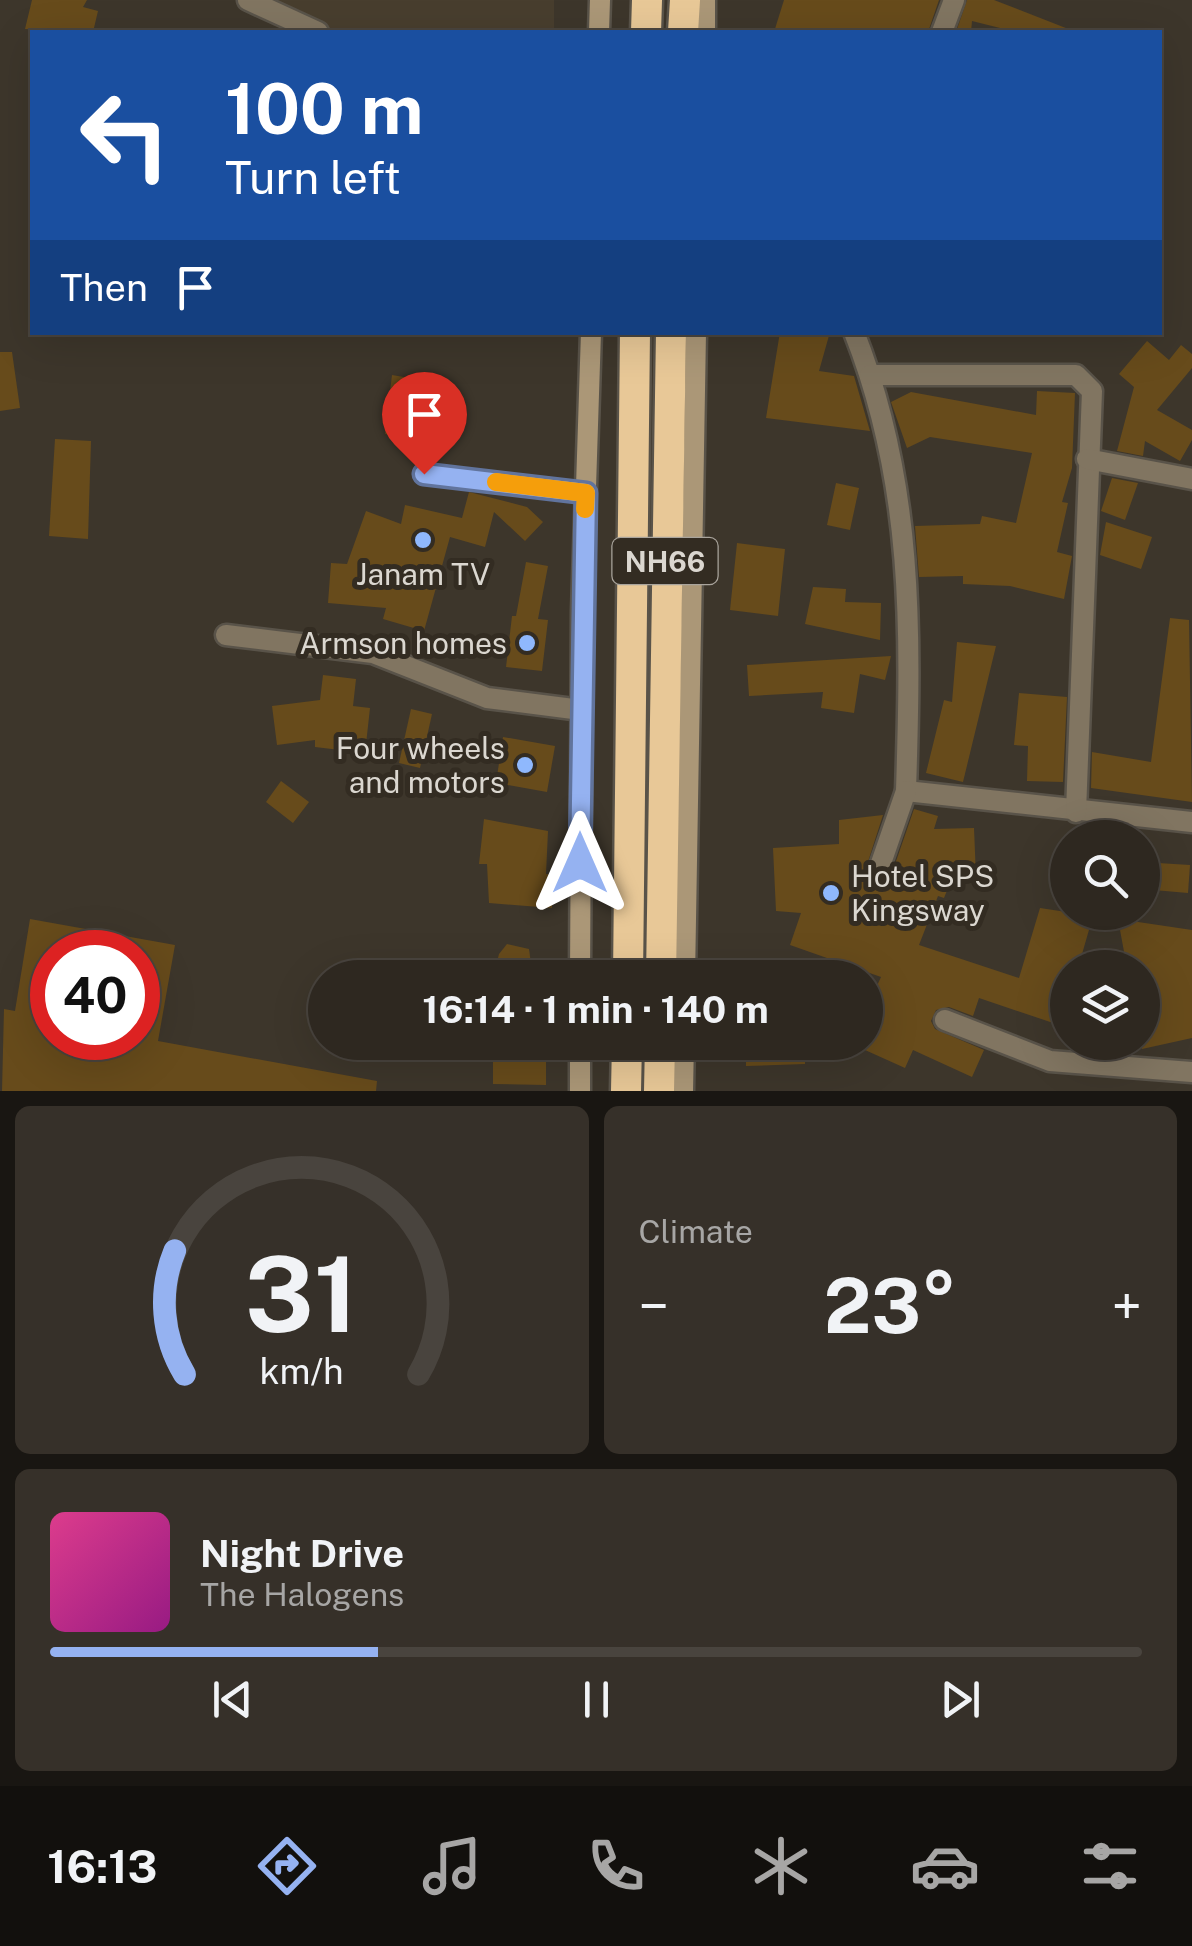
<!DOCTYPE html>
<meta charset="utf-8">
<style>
:root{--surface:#2e2820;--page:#363029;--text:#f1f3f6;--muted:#a7a6a5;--line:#49443e;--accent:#95b2f1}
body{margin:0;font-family:"Public Sans",sans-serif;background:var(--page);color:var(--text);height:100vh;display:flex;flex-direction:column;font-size:38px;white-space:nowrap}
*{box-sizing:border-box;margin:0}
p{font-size:32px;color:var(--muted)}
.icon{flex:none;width:55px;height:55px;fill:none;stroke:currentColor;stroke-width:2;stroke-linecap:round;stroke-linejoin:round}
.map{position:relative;height:1091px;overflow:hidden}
.drawer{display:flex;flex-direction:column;gap:15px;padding:15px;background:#191612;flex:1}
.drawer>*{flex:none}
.hud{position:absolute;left:30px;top:30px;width:1132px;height:305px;border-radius:0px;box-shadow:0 10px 40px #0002,0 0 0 2px var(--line);background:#1a4fa0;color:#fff;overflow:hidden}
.buttons{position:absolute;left:1050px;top:820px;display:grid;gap:20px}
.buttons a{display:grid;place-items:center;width:110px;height:110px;border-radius:50%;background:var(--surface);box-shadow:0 10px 40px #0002,0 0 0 2px var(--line);font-size:50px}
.speed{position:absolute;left:30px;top:930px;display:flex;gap:20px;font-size:50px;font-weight:700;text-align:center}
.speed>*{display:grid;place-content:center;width:130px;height:130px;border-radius:50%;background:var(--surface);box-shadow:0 10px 40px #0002,0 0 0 2px var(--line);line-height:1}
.speed .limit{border:15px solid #d22;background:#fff;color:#111}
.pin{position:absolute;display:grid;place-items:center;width:85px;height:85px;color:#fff;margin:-102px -42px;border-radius:50% 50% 50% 0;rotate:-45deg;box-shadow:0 0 10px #0007}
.pin .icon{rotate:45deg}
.me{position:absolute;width:110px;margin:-55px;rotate:0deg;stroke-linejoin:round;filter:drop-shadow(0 0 8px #0008)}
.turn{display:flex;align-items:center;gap:35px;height:210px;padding:0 30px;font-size:45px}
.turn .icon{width:130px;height:130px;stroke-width:2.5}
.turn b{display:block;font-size:70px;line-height:85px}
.then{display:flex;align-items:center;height:95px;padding:0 30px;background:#0003;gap:20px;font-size:38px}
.big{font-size:75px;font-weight:700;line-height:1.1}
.drawer .tile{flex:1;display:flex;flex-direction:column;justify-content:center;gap:15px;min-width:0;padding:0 35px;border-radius:15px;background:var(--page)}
.drawer .dial{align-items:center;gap:0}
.dial svg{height:260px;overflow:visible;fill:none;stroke:var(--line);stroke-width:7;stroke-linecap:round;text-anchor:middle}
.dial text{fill:var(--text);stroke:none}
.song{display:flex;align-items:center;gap:30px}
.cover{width:120px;height:120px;border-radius:15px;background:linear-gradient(135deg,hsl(330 70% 55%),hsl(310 70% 35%))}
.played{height:10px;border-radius:5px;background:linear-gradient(90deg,var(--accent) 30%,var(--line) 30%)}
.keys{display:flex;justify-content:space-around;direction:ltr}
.heat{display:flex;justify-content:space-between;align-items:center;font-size:55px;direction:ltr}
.drawer .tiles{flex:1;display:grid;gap:15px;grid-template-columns:1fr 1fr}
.tile:last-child{grid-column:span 2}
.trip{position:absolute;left:308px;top:960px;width:575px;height:100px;border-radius:50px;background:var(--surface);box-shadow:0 10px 40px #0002,0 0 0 2px var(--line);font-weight:700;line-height:100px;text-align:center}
.tabs{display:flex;height:160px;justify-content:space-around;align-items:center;background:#12100d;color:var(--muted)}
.tabs .icon{width:70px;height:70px}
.tabs .selected{color:var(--accent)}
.tabs b{font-size:45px;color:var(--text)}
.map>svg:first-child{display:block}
.built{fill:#483e2e}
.building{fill:#674b1b;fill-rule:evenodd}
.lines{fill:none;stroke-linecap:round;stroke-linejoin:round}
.lane-casing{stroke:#595349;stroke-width:19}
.street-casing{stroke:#595349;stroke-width:25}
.secondary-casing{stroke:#595349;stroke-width:25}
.highway-casing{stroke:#595349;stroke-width:35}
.lane{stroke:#817561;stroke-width:14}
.street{stroke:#817561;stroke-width:20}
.secondary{stroke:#ab9777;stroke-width:20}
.highway{stroke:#e8c897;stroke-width:30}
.route-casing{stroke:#61749d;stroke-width:25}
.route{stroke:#95b2f1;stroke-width:18}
.slow{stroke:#f59e0b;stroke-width:18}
.poi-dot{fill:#8fb8fd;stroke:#332c22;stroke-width:4}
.labels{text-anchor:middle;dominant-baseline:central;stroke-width:10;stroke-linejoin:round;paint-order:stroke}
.shield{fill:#332c22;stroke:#a9a49c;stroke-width:2.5}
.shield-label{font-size:28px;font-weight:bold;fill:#dbd7d0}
.poi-label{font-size:30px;fill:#dbd7d0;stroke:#332c22;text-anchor:end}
</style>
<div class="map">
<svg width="1192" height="1091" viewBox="0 0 1192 1091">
<rect width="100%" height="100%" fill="#3d362b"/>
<!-- built -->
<polygon class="built" points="248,0 554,0 554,32 319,32"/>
<!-- building -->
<g class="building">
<polygon points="32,0 87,0 83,7 98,11 93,32 25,29"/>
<polygon points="784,0 939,0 928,32 774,32"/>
<polygon points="967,0 994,0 1076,32 1016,32 972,21 971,32 956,32"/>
<polygon points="780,332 830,332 819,371 854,376 870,431 766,418"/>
<polygon points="1147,341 1169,360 1181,345 1192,354 1192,368 1157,410 1192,430 1192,440 1180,461 1145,441 1143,456 1117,451 1134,387 1119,374"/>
<polygon points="0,352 12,352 20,408 0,411"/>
<polygon points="392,375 451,385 448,443 385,434"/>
<polygon points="1037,391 1075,393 1072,468 1062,502 1068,503 1057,552 1072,556 1064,599 1010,586 963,584 963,576 919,577 915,526 980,524 982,516 1016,523 1032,453 930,437 907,448 891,402 911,392 1036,415"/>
<polygon points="55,439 91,441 88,539 49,536"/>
<polygon points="1112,478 1138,483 1125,520 1101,511"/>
<polygon points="836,483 859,488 850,530 827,525"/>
<polygon points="469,492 527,507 543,522 525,541 494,512 485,547 450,537 424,631 383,619 386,608 328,603 331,563 347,564 366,511 401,524 405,505 462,518"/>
<polygon points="1106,522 1152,537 1141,569 1100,555"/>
<polygon points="737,543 785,549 778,616 730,610"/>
<polygon points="526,562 548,566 538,619 548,620 542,671 506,667 512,616 516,616"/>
<polygon points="813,587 846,589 845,602 881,603 880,640 805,624"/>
<polygon points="1170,618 1189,620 1192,802 1091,788 1092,752 1151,762"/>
<polygon points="957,642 996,646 963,782 926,773 944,700 952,702"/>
<polygon points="891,656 885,680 860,674 854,713 821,708 823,692 749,696 747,665"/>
<polygon points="323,675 356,679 353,706 370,708 365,753 315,747 315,740 277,745 272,706 320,700"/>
<polygon points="1019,693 1067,697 1063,782 1027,781 1028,746 1014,745"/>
<polygon points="411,709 432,714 420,768 399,763"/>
<polygon points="503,737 555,746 547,792 496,783"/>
<polygon points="281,781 309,802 293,823 266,802"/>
<polygon points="914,809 938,816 934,829 974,828 976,877 952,878 944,898 938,896 919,945 1019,978 1040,908 1093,916 1078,968 1068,968 1068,1028 979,998 973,1016 949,1007 936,1010 931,1021 935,1029 984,1050 972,1077 913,1050 905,1068 865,1050 865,1012 881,977 790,945 801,913 776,911 773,848 839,844 839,820 883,815 866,868 870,876 884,879 893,870"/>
<polygon points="484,819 548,831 546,874 553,875 552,908 489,903 487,864 479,864"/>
<polygon points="1142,862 1190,865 1188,893 1142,889"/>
<path d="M30 919 175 945 158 1041 377 1081 376 1091H2L4 1009 15 1011ZM52 952H138V1038H52Z"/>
<polygon points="1118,919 1192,930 1192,1038 1142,1049 1142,968 1127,968"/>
<polygon points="507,944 529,949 533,978 493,978 499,954"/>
<polygon points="493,1042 546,1042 546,1085 493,1084"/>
<polygon points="746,1042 805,1042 805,1064 746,1066"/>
</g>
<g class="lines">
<!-- lane casing -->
<g class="lane-casing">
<polyline id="lane" points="424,473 586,493"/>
</g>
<!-- street casing -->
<g class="street-casing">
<g id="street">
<polyline points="248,0 318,32"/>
<polyline points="942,32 954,0"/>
<path d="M854 332C914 484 911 631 906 791L1192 822"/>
<polyline points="870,375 1076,375 1092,391 1076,812"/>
<polyline points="1087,459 1192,479"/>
<polyline points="226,635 373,653 487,698 581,710"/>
<polyline points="880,866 906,791"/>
<polyline points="945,1020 1050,1061 1192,1072"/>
</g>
</g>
<!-- secondary casing -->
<g class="secondary-casing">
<g id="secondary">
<polyline points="599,32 600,0"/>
<polyline points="705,32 705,0"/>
<polyline points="580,978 582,611 591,332"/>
<polyline points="685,978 696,332"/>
<polyline points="580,1091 580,1042"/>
<polyline points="683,1091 684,1042"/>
</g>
</g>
<!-- highway casing -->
<g class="highway-casing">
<g id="highway">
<polyline points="646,32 647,0"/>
<polyline points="683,32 685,0"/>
<polyline points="628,978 635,332"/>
<polyline points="661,978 671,332"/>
<polyline points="626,1091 627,1042"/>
<polyline points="659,1091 660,1042"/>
</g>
</g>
<!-- lane -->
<use href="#lane" class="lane"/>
<!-- street -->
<use href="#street" class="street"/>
<!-- secondary -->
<use href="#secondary" class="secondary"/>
<!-- highway -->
<use href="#highway" class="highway"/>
</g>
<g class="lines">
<!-- route casing -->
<g class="route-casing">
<polyline id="route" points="424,474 586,493 580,863"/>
</g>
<!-- route -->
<use href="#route" class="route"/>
<!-- slow -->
<polyline class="slow" points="496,482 586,493 585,509"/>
</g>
<!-- markers -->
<g class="poi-dot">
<circle cx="423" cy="540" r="10"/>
<circle cx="527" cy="643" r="10"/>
<circle cx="525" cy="765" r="10"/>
<circle cx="831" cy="893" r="10"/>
</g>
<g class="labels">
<!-- shield labels -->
<rect class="shield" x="612.5" y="538" width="105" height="46" rx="8"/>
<g class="shield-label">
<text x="665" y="561">NH66</text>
</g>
<!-- poi labels -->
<g class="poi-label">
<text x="423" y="574" text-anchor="middle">Janam TV</text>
<text x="507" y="643">Armson homes</text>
<text x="505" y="748">Four wheels<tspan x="505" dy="34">and motors</tspan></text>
<text x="851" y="876" text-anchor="start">Hotel SPS<tspan x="851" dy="34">Kingsway</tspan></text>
</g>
</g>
</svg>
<div class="buttons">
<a><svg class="icon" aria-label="search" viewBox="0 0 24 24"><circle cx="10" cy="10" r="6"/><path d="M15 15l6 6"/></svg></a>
<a><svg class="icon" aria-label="layers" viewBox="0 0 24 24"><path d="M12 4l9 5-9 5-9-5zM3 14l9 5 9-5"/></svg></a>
</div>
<div class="speed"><div class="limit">40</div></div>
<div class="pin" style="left:424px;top:474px;background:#d93025"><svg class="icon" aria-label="arrive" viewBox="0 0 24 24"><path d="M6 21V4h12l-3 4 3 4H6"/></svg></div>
<svg class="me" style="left:580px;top:863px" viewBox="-20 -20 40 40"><path d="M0-17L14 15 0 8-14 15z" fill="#95b2f1" stroke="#fff" stroke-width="4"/></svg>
<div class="trip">16:14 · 1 min · 140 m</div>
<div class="hud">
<div class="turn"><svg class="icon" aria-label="left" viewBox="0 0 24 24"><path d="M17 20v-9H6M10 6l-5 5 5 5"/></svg><div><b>100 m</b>Turn left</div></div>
<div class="then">Then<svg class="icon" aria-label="arrive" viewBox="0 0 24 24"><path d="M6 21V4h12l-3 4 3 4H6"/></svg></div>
</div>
</div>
<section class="drawer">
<div class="tiles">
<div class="tile dial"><svg viewBox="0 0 100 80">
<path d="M14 69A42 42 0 1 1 86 69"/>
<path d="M14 69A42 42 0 0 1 11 31" stroke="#95b2f1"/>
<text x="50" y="56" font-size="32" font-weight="700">31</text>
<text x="50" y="72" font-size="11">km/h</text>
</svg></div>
<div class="tile"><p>Climate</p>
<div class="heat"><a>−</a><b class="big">23°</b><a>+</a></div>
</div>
<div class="tile">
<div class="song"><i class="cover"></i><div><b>Night Drive</b><p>The Halogens</p></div></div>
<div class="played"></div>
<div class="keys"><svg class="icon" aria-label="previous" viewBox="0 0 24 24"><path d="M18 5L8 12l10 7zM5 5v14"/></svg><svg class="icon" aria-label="pause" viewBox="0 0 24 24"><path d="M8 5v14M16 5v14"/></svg><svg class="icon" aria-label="next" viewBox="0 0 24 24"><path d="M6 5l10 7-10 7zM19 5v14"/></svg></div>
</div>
</div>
</section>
<nav class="tabs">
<b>16:13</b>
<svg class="icon selected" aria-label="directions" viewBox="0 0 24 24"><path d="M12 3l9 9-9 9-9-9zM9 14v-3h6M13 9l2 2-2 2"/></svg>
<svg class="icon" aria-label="music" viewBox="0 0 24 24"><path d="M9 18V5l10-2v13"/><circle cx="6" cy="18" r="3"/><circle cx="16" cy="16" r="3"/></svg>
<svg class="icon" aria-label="phone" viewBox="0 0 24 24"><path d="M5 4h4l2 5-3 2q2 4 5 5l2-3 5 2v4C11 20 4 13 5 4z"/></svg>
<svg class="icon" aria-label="climate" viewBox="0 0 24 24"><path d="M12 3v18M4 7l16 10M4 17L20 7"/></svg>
<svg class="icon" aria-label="car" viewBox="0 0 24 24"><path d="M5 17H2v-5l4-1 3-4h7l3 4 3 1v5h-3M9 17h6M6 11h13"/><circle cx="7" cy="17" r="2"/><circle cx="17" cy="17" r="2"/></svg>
<svg class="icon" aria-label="filters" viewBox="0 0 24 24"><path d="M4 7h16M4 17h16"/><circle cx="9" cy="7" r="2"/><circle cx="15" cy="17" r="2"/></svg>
</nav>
